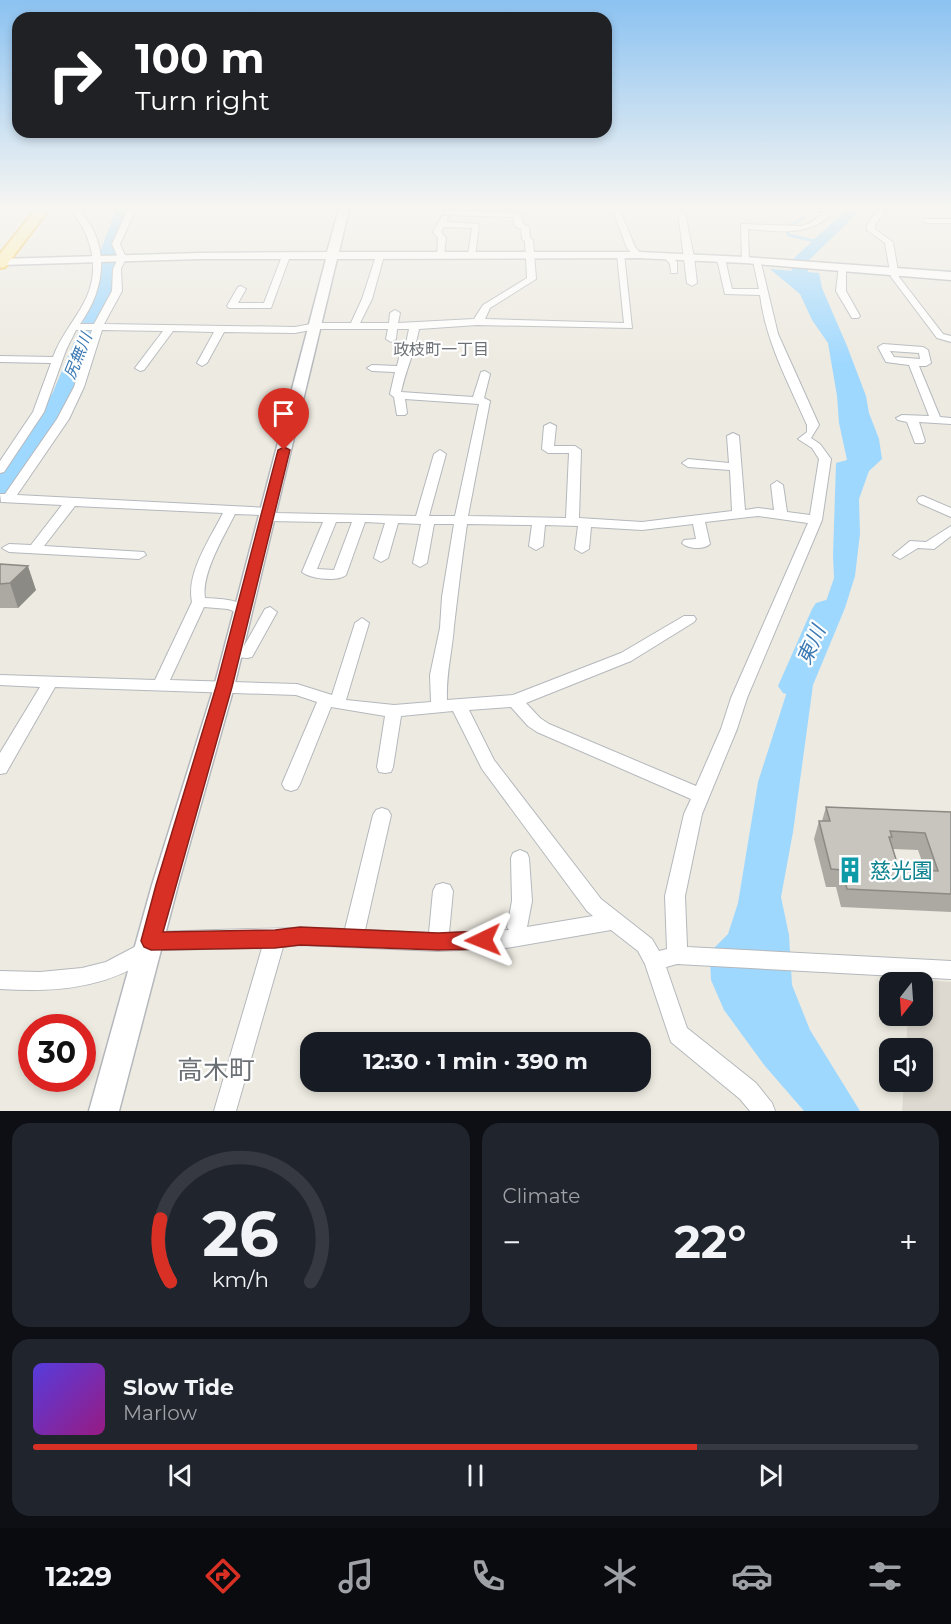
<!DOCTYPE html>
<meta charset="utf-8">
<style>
:root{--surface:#171b24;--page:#20242c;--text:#f1f3f6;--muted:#9ea1a6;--line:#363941;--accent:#d93025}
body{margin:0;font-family:Montserrat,"Noto Sans JP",sans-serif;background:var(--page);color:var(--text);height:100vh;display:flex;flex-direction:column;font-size:22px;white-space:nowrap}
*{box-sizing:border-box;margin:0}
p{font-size:20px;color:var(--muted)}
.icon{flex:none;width:33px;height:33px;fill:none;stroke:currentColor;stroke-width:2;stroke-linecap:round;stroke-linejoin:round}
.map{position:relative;height:1111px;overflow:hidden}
.details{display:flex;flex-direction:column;gap:12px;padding:12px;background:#0d0f14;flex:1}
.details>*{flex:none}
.banner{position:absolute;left:12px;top:12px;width:600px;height:126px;border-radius:18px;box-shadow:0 3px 9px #0003;background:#202124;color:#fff;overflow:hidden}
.needle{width:39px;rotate:197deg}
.fabs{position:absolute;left:879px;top:972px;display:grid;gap:12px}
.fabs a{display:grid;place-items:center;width:54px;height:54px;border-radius:12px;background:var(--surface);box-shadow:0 3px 9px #0003;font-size:30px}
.speed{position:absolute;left:18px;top:1014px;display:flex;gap:12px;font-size:30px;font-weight:700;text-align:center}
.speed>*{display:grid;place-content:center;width:78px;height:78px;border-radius:50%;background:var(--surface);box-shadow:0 3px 9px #0003;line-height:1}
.speed .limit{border:9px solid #d22;background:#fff;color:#111}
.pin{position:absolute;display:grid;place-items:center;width:51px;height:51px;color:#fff;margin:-62px -26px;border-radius:50% 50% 50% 0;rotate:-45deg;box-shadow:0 0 6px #0007}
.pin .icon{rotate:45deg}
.me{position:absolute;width:66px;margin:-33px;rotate:268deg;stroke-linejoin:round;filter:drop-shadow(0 0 4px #0008)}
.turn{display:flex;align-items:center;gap:21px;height:126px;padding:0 24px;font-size:27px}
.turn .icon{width:78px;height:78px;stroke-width:2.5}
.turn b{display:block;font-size:42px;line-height:51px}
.big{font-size:45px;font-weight:700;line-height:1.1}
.details .card{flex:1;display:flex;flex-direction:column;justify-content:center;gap:9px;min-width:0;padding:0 21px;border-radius:18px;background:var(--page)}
.details .dial{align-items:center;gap:0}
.dial svg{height:156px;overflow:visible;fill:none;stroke:var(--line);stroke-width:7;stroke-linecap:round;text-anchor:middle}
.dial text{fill:var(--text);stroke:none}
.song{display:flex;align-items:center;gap:18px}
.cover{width:72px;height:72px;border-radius:9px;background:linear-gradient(135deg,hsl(250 70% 55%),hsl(310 70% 35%))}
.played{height:6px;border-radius:3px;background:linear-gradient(90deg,var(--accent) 75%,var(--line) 75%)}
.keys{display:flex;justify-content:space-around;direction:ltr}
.heat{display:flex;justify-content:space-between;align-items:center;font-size:33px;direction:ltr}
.details .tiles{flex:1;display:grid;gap:12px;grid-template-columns:1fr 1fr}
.card:last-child{grid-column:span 2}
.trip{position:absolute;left:300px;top:1032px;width:351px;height:60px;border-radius:18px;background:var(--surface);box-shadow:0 3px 9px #0003;font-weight:700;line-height:60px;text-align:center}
.tabs{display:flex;height:96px;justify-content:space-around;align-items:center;background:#090b0e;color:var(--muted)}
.tabs .icon{width:42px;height:42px}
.tabs .on{color:var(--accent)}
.tabs b{font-size:27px;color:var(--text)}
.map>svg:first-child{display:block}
.education{fill:#ddd9d0}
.water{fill:#9fd8ff}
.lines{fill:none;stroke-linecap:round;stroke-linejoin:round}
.stream{stroke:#9fd8ff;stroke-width:3}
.river{fill:#9fd8ff;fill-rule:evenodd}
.minor-casing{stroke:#b4b8bc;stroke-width:2}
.tertiary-casing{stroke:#b4b8bc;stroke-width:3}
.primary-casing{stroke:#f6c251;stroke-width:4}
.minor{fill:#fff;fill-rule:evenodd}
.tertiary{fill:#fff;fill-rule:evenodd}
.primary{fill:#ffeda4;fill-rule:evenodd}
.wall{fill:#aca9a3;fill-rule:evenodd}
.shaded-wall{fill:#8c8a85}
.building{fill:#c8c5be;stroke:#8c8a85;stroke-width:1.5;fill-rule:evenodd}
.route{fill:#d93025;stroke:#8d1f18;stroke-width:1.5}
.labels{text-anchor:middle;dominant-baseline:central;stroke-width:4.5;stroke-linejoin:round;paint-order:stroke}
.far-neighbourhood-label{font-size:16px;fill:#6b7075;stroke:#fff}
.far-water-label{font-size:16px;font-style:italic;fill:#3a79b4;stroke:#fff}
.water-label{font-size:20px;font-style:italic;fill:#3a79b4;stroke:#fff}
.near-culture-label{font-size:21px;fill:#0d838f;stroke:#fff;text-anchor:start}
.near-quarter-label{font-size:26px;fill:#6b7075;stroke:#fff}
</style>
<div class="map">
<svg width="951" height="1111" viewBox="0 0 951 1111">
<rect width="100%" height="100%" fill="#edeae1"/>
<!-- education -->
<polygon class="education" points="911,979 951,982 951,1111 902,1111 904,1082 922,1082 922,1048 906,1048 908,1016 922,1016 922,982 911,982"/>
<!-- water -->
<polygon class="water" points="770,269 819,273 822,288 847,346 866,396 869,413 879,439 882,459 869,471 859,499 860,534 855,576 845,608 813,685 793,832 781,897 789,935 792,985 810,1030 860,1111 804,1111 765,1066 724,1010 711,980 710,960 714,948 728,934 738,903 758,782 792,676 809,651 834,578 833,555 836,463 847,460 839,423 837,396 828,343 812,320 800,294"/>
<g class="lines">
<!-- stream -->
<polyline class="stream" points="803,218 790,226 787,231 789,235 819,242"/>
<!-- river -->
<g class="river">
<polygon points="116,209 130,209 116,252 114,291 73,392 50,435 8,495 0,497 0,474 29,434 53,392 96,291 100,252"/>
<polygon points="847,209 862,209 806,263 810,280 824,303 821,307 809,307 794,280 790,262"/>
<polygon points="826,600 836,603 840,609 808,686 803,693 793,696 783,693 778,686 812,609 816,603"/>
</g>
<!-- minor casing -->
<g class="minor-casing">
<g id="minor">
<path d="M70 209H78C111 243 106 288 80 324H94L112 291 113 269 118 258 112 244 128 209H136L120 244 126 258 121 269 122 291 104 324 295 327 316 323H351L362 299 376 256 380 253 384 256 372 299 360 323H389L390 313 395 310 400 313 398 323 474 319 483 305 527 278 525 241 522 239 521 229 515 226 513 217 445 215V211H448L517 213 521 215 523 224 529 227 530 238 533 240 536 279 490 308 485 319 624 323 617 255 624 253 632 328 477 325 419 329C415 351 406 369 401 392L473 397 481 372 485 371 490 374 484 398 490 401 468 516 566 518 569 453H548L542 449 544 426 550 423 556 426 554 446H575L581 450 579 518 642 522 732 511 730 470 688 467 682 463 688 459 729 463 727 436 733 433 739 436 745 510 758 508 774 510 771 485 777 481 783 485 787 512 810 515 819 459 812 448 798 439 807 432V425C788 382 766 342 760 295L725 294 717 259 721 256 725 259 732 289H759L753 261 760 259 778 334 819 425 811 438 820 444 831 459 822 520 747 698 737 729 702 814 685 896 687 947 951 961V979L677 964 666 967 687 1028 756 1083 772 1103 775 1111H750L740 1099 671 1042 645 964 638 951 611 930 506 948 438 951 300 945 283 947 236 1111H214L262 948 158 950C154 959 145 962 137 966 94 990 48 992 0 989V971L40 972 82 968 106 962 142 943 144 935 151 932C216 931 281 926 345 929L373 815 376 810 382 808 388 810 391 815 365 930 429 933 433 891 436 885 443 883 450 885 453 891 449 933 509 930 507 927 512 901 511 858 513 853 520 850 527 853 529 858 532 901 527 927 593 916 587 911 482 769 453 711 401 716 393 767 391 772 385 773 379 772 377 767 385 716 331 707 300 784 297 789 291 791 285 789 282 784 317 702 296 695 55 687 6 773 0 774V753L40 687 0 685V675L155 680 192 602C186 573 210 539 223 513L75 506 44 546 144 552 146 555 139 559 9 552 2 548 9 544 31 545 62 505 1 502 0 494H5L57 419 74 387 92 330H76L66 350 44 412 4 472 0 473V461L33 412 51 363 0 362V356L53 357C60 338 71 325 81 308 102 274 94 238 70 209ZM316 329H388L386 339 391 342 396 339 397 329H409L404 353 399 358 397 366 372 365 367 368 372 371 395 372 390 394 394 397 397 415H405L407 413 405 399 479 404 455 516H429L446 454 440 450 434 454 416 516 275 513 274 509 269 508 17 495 69 419 84 387 102 330 163 331 135 368 140 371 144 370 173 331 214 332 197 363 202 366 207 363 224 332 295 333ZM235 514 263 515V520L268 521 323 522 302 572C310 579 338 582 346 575L365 522 385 523 374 558 381 562 388 558 398 523 421 524 413 563 420 567 427 563 434 524H454L442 597 440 628 430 675 431 702 394 705 346 700 369 623 362 618 355 623 332 695 297 684 170 680 204 607 228 609 243 615 250 610C240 599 220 599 205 598 201 574 224 536 235 514ZM758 516 808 523 731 698 721 729 696 786 549 724 540 718 526 703 631 661 694 622 696 619 694 616H684L621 653 513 695 447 700C446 672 452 654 454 626 458 592 462 558 467 524L532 525 529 546 536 550 543 546 545 525 578 526 575 549 582 553 589 549 591 527 642 530 693 524 696 539 684 540 682 543C688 549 704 550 710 544L705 522ZM336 522H352L334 570 317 569ZM511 707 528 726 537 732 691 799 684 814 665 896 667 949 659 951 652 939 601 899 494 760 469 710Z"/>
<polygon points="357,209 365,209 365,210 361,212"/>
<polygon points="601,209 620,210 635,247 642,255 641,257 635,257 627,248 614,214"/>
<path d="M810 209H837C812 237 782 232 748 229L749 260 742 262 741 224 801 226 810 223 826 211H814Z"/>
<polygon points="878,209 886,209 875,225 875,229 893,242 899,277 943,334 951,336 951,342 937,338 891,277 885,243 867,230 867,225"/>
<polygon points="678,211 685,213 694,257 697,283 692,286 687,283"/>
<polygon points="442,216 448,216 447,222 479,224 475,257 468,255 472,228 444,227 441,232 446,238 444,255 437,257 438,238 433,232"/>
<polygon points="924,219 951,219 951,223 927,223 923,221"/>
<polygon points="286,253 290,256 271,308 229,308 227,306 238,287 241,286 246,289 238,303 264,303 282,256"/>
<polygon points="664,254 670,254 677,262 677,273 671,273 670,264 663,256"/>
<polygon points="839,266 846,268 846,291 860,316 858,318 852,318 836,291"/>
<path d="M883 344 923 347 928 350 931 363 926 366H919L940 417 951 418V424L919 422 925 441 923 443H915L907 422 898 420 896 418 902 415 929 416 909 365 886 362 878 347ZM890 351 919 353 920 359 894 357Z"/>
<polygon points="923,496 951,508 951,517 919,503 917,500 919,497"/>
<polygon points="951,526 951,536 934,549 918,548 900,559 893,555 910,541 926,542"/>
<polygon points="270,607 277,612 252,657 247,658 227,656 224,652 227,648 243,648 265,609"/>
</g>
</g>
<!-- tertiary casing -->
<g class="tertiary-casing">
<polygon id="tertiary" points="339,209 349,209 339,252 638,252 745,257 951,272 951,280 745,263 638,258 337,259 234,687 178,885 119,1111 89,1111 152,885 214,687 326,259 200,259 2,265 0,259 200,253 327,252"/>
</g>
<!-- primary casing -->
<g class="primary-casing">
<polygon id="primary" points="36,209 49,209 5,267 0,268 0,254"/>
</g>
<!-- minor -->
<use href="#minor" class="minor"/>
<!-- tertiary -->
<use href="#tertiary" class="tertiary"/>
<!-- primary -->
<use href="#primary" class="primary"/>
</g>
<!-- wall -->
<g class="wall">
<polygon points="0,564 36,590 18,608 0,608"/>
<path d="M826 807 951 812V912L841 907 836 887H826L814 839 819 821H822ZM893 849 918 850 925 870 899 869Z"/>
</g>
<!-- shaded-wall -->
<polygon class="shaded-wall" points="28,566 36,590 18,608 10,583"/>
<!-- building -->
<g class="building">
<polygon points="0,564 28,566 10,583 0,584"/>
<path d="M826 807 951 812V894L847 889 842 870 831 869 819 821H830ZM890 831 925 833 938 871 899 869 889 837H892Z"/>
</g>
<!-- sky -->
<linearGradient id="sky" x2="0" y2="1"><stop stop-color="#8bc2f1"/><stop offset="0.57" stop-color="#f7f6f2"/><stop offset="1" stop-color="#f7f6f2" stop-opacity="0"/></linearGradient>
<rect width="951" height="364" fill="url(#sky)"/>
<!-- route -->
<polygon class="route" points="284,447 290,450 232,687 163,932 275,930 300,927 438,933 483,931 490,934 493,940 490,946 483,949 438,950 300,945 275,948 151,950 144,947 141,941 156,885 216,687 278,450"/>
<!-- icons -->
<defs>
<g id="building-bare" transform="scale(2.07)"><path d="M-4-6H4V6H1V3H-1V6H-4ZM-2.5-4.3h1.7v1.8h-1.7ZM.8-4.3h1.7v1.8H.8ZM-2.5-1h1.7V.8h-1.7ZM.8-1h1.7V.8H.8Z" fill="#0f9aa8" stroke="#fff" stroke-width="2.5" paint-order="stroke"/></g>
</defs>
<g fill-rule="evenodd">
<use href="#building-bare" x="850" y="870"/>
</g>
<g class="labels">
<!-- far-neighbourhood labels -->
<g class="far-neighbourhood-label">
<text x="441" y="349">政枝町一丁目</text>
</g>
<!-- far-water labels -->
<g class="far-water-label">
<text transform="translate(78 356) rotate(-68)">尻無川</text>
</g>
<!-- water labels -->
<g class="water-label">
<text transform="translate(811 645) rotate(-66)">東川</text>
</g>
<!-- near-culture labels -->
<g class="near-culture-label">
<text x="870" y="870">慈光園</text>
</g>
<!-- near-quarter labels -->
<g class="near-quarter-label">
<text x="216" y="1070">高木町</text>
</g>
</g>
</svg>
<div class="fabs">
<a><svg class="needle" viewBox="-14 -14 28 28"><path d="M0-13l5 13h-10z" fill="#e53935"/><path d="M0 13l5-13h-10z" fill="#9ea1a6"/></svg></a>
<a><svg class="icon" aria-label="sound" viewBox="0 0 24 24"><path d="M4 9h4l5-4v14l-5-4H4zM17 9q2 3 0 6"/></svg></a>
</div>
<div class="speed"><div class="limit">30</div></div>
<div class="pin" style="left:284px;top:450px;background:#d93025"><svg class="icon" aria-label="arrive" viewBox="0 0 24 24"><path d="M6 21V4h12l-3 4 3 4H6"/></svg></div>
<svg class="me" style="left:483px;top:940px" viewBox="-20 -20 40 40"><path d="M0-17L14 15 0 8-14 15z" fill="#d93025" stroke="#fff" stroke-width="4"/></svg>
<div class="trip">12:30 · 1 min · 390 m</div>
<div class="banner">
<div class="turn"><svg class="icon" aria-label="right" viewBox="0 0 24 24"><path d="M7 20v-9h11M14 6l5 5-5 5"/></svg><div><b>100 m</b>Turn right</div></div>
</div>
</div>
<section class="details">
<div class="tiles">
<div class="card dial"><svg viewBox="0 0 100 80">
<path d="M14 69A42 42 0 1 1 86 69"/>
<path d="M14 69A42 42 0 0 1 9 37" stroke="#d93025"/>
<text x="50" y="56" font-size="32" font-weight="700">26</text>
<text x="50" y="72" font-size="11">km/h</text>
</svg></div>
<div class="card"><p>Climate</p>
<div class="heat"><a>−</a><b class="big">22°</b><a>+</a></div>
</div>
<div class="card">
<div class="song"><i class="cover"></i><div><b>Slow Tide</b><p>Marlow</p></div></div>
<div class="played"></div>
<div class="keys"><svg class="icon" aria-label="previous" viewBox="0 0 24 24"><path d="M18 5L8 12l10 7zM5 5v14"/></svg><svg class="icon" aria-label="pause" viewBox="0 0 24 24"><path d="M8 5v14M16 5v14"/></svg><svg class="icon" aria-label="next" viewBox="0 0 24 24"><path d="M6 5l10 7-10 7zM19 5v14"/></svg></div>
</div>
</div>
</section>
<nav class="tabs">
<b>12:29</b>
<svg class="icon on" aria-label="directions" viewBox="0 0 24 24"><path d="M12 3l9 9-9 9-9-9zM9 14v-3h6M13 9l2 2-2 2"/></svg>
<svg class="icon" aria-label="music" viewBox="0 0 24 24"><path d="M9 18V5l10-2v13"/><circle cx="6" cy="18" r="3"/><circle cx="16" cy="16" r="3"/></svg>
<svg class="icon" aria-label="phone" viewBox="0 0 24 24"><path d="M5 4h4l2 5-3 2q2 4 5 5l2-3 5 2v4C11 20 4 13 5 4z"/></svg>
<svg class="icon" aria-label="climate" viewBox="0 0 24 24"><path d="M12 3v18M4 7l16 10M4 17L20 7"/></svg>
<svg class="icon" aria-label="car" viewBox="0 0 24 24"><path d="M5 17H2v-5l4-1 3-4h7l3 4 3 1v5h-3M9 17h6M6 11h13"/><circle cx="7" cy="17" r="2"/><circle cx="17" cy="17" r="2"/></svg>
<svg class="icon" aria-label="filters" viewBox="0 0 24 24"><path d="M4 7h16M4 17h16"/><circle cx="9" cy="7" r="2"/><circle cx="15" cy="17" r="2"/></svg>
</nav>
